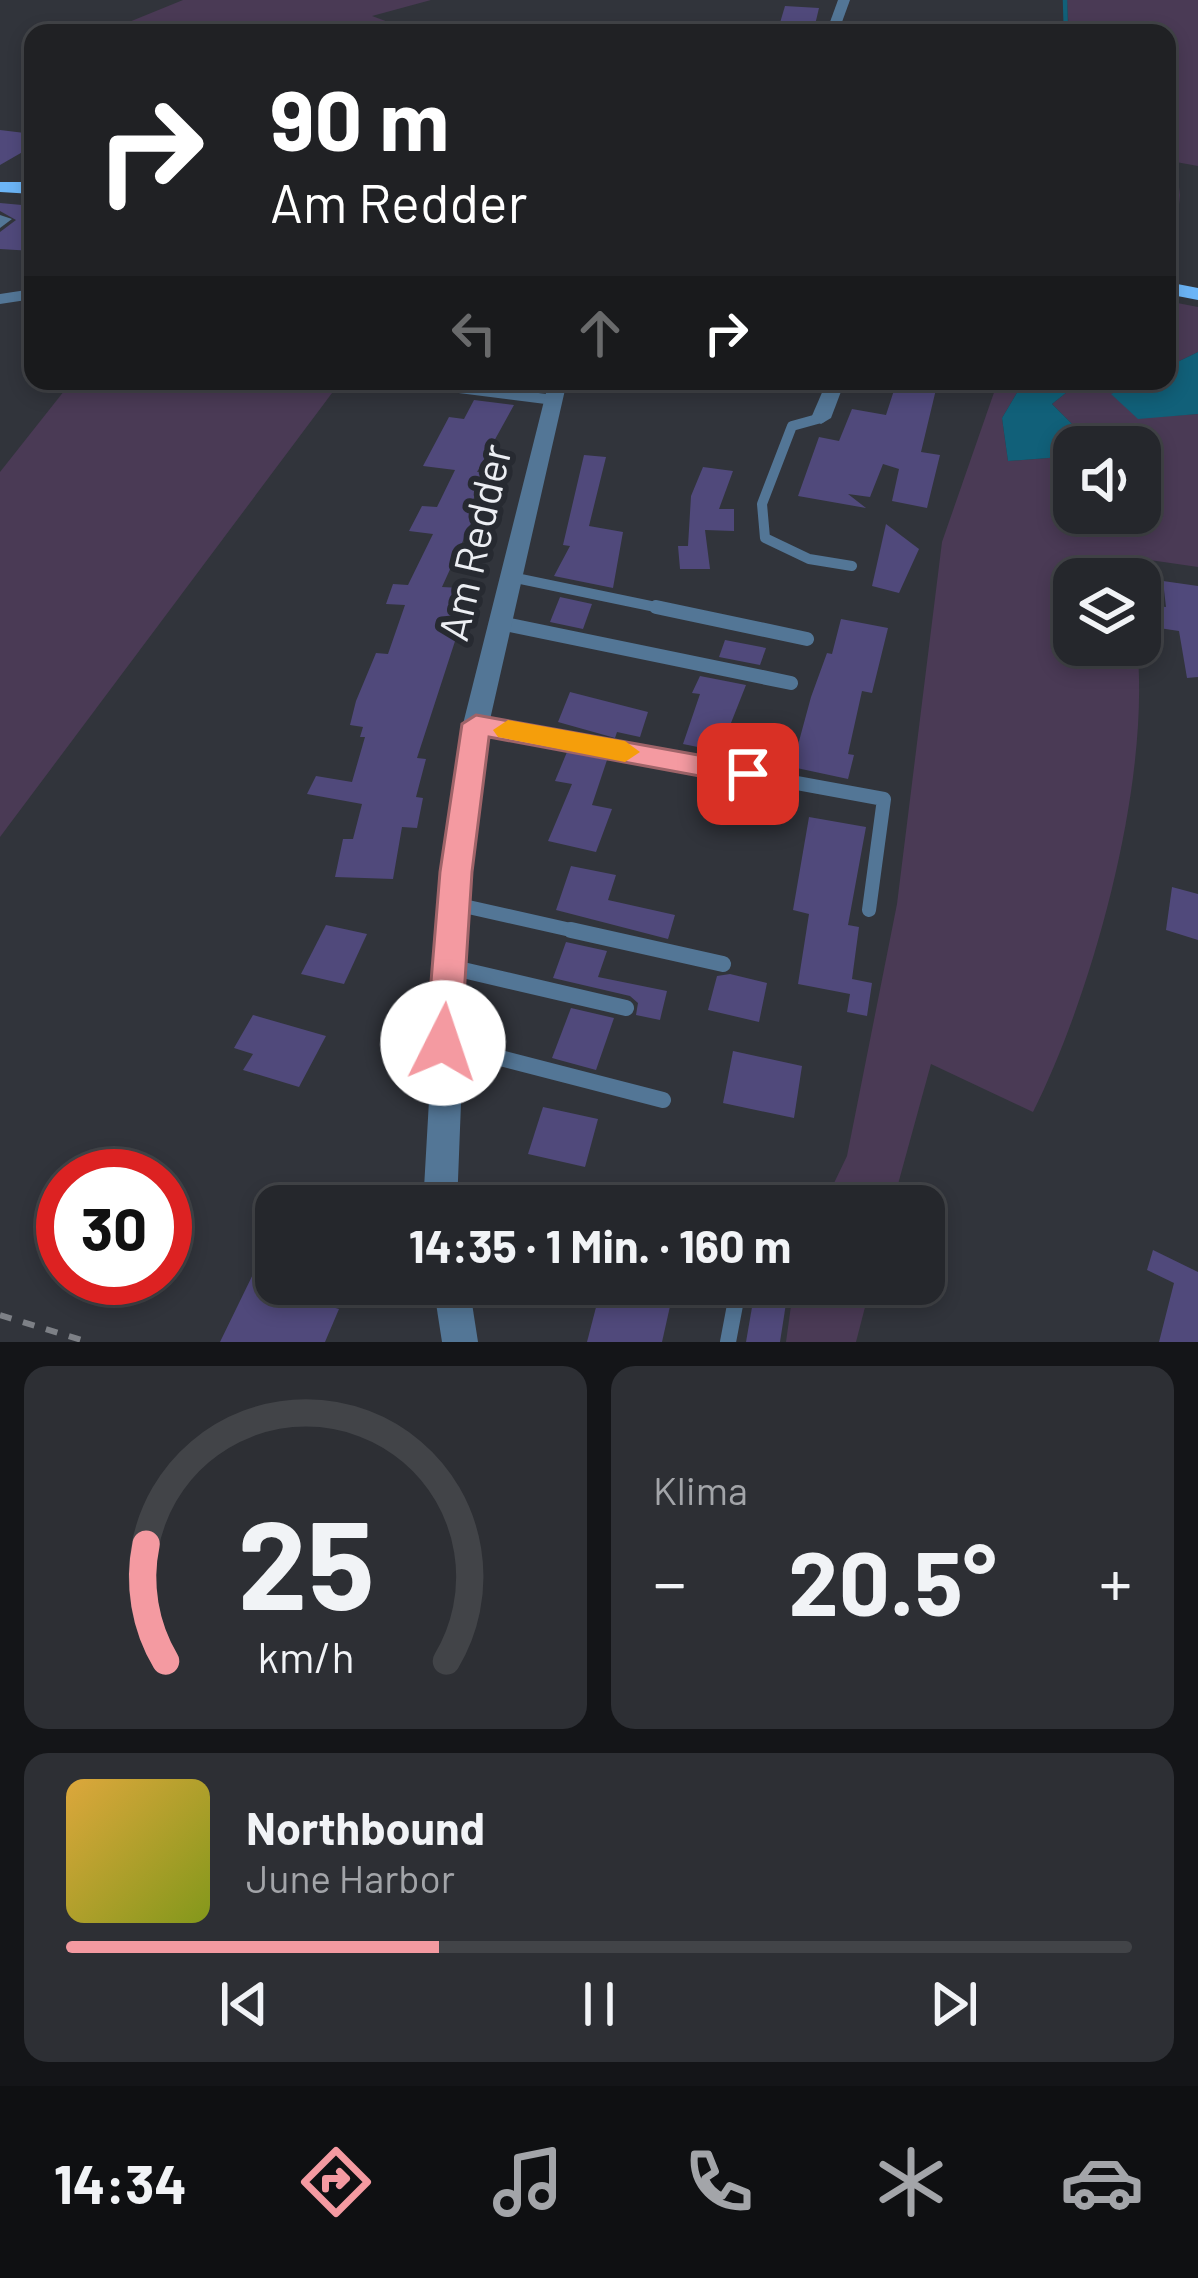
<!DOCTYPE html>
<html lang="de">
<meta charset="utf-8">
<style>
:root{--surface:#25272c;--page:#2d2f34;--text:#f1f3f6;--muted:#a3a5a9;--line:#424448;--accent:#f49aa1}
body{margin:0;font-family:Barlow,sans-serif;background:var(--page);color:var(--text);height:100vh;display:flex;flex-direction:column;font-size:45px;white-space:nowrap}
*{box-sizing:border-box;margin:0}
p{font-size:39px;color:var(--muted)}
.icon{flex:none;width:66px;height:66px;fill:none;stroke:currentColor;stroke-width:2;stroke-linecap:round;stroke-linejoin:round}
.map{position:relative;height:1342px;overflow:hidden}
.panel{display:flex;flex-direction:column;gap:24px;padding:24px;background:#141518;flex:1}
.panel>*{flex:none}
.banner{position:absolute;left:24px;top:24px;width:1152px;height:366px;border-radius:24px;box-shadow:0 6px 18px #0003,0 0 0 3px var(--line);background:#202124;color:#fff;overflow:hidden}
.buttons{position:absolute;left:1053px;top:426px;display:grid;gap:24px}
.buttons a{display:grid;place-items:center;width:108px;height:108px;border-radius:24px;background:var(--surface);box-shadow:0 6px 18px #0003,0 0 0 3px var(--line);font-size:60px}
.speed{position:absolute;left:36px;top:1149px;display:flex;gap:24px;font-size:60px;font-weight:700;text-align:center}
.speed>*{display:grid;place-content:center;width:156px;height:156px;border-radius:50%;background:var(--surface);box-shadow:0 6px 18px #0003,0 0 0 3px var(--line);line-height:1}
.speed .limit{border:18px solid #d22;background:#fff;color:#111}
.pin{position:absolute;display:grid;place-items:center;width:102px;height:102px;color:#fff;margin:-51px;border-radius:24px;box-shadow:0 6px 18px #0006}
.me{position:absolute;width:132px;margin:-66px;rotate:4deg;stroke-linejoin:round;filter:drop-shadow(0 0 9px #0008)}
.turn{display:flex;align-items:center;gap:42px;height:252px;padding:0 48px;font-size:54px}
.turn .icon{width:156px;height:156px;stroke-width:2.5}
.turn b{display:block;font-size:84px;line-height:102px}
.lanes{display:flex;align-items:center;height:114px;padding:0 48px;background:#0003;justify-content:center;gap:60px;direction:ltr}
.lanes .off{opacity:.35}
.big{font-size:90px;font-weight:700;line-height:1.1}
.panel .tile{flex:1;display:flex;flex-direction:column;justify-content:center;gap:18px;min-width:0;padding:0 42px;border-radius:24px;background:var(--page)}
.panel .dial{align-items:center;gap:0}
.dial svg{height:312px;overflow:visible;fill:none;stroke:var(--line);stroke-width:7;stroke-linecap:round;text-anchor:middle}
.dial text{fill:var(--text);stroke:none}
.song{display:flex;align-items:center;gap:36px}
.cover{width:144px;height:144px;border-radius:18px;background:linear-gradient(135deg,hsl(40 70% 55%),hsl(70 70% 35%))}
.played{height:12px;border-radius:6px;background:linear-gradient(90deg,var(--accent) 35%,var(--line) 35%)}
.keys{display:flex;justify-content:space-around;direction:ltr}
.heat{display:flex;justify-content:space-between;align-items:center;font-size:66px;direction:ltr}
.panel .tiles{flex:1;display:grid;gap:24px;grid-template-columns:1fr 1fr}
.tile:last-child{grid-column:span 2}
.trip{position:absolute;left:255px;top:1185px;width:690px;height:120px;border-radius:24px;background:var(--surface);box-shadow:0 6px 18px #0003,0 0 0 3px var(--line);font-weight:700;line-height:120px;text-align:center}
.tabs{display:flex;height:192px;justify-content:space-around;align-items:center;background:#0f1012;color:var(--muted)}
.tabs .icon{width:84px;height:84px}
.tabs .current{color:var(--accent)}
.tabs b{font-size:54px;color:var(--text)}
.map>svg:first-child{display:block}
.green{fill:#4a3a55}
.water{fill:#116079}
.lines{fill:none;stroke-linecap:round;stroke-linejoin:round}
.stream{stroke:#116079;stroke-width:4.5}
.building{fill:#50497b}
.path{stroke:#7d8086;stroke-width:6;stroke-dasharray:12 12;stroke-linecap:butt}
.service-far2{stroke:#537696;stroke-width:10}
.service-far1{stroke:#537696;stroke-width:14}
.service{stroke:#537696;stroke-width:16}
.minor{fill:#537696;fill-rule:evenodd}
.primary{fill:#6cb5f7;fill-rule:evenodd}
.route{fill:#f49aa1;stroke:#9f6469;stroke-width:3}
.slow{fill:#f59e0b}
.labels{text-anchor:middle;dominant-baseline:central;stroke-width:12;stroke-linejoin:round;paint-order:stroke}
.street-label{font-size:42px;fill:#eceef3;stroke:#272a31}
</style>
<div class="map">
<svg width="1198" height="1342" viewBox="0 0 1198 1342">
<rect width="100%" height="100%" fill="#31343b"/>
<!-- green -->
<g class="green">
<polygon points="183,0 431,0 372,16 418,33 102,33"/>
<polygon points="1067,0 1198,0 1198,166 1176,162 1180,195 1171,281 1167,33 1069,33"/>
<polygon points="1167,301 1198,307 1198,352 1167,367"/>
<polygon points="72,381 341,381 0,837 0,472"/>
<path d="M998 381H1024L1002 418 1008 461 1074 456V513H1140V447H1095L1052 404 1081 381H1138L1112 394 1138 418 1198 414V567L1129 557 1131 579H1074V645H1137C1151 781 1094 990 1033 1112L931 1064 892 1206H823L847 1156 897 904 942 542Z"/>
<polygon points="794,1284 871,1284 856,1342 786,1342"/>
</g>
<!-- water -->
<g class="water">
<polygon points="1198,352 1198,414 1138,419 1111,394 1138,381 1167,381 1167,367"/>
<polygon points="1024,381 1081,381 1052,404 1095,447 1074,447 1074,456 1008,461 1002,418"/>
</g>
<g class="lines">
<!-- stream -->
<polyline class="stream" points="1065,0 1066,33"/>
</g>
<!-- building -->
<g class="building">
<polygon points="785,6 819,8 814,29 777,33"/>
<polygon points="0,130 33,134 33,146 0,165"/>
<polygon points="0,203 33,206 33,251 0,249 0,232 16,220 0,211"/>
<polygon points="897,381 938,381 921,452 940,455 927,508 892,501 899,469 883,464 870,497 848,494 866,508 798,496 819,437 839,441 852,409 886,415"/>
<polygon points="474,400 514,405 477,472 485,472 473,500 481,501 442,587 461,588 448,634 457,635 417,758 426,759 416,797 423,798 417,828 402,827 393,879 335,877 343,839 353,839 362,804 307,794 316,776 352,782 365,737 360,737 363,727 350,725 356,701 376,653 388,654 405,605 386,604 393,584 408,585 433,534 409,531 422,506 437,507 455,470 423,466 449,417 464,419"/>
<polygon points="584,455 606,457 589,526 623,532 613,588 554,576 570,546 563,545"/>
<polygon points="703,467 733,471 719,509 734,509 734,531 705,530 710,569 680,569 678,546 688,546 691,496"/>
<polygon points="886,524 919,549 899,593 872,586"/>
<polygon points="1163,581 1198,586 1198,677 1187,678 1179,631 1159,628 1156,606 1166,607"/>
<polygon points="560,597 592,604 583,629 550,622"/>
<polygon points="841,619 888,628 872,693 862,691 848,754 854,755 848,779 792,767 811,697 827,653 832,654"/>
<polygon points="725,640 766,648 760,665 719,657"/>
<polygon points="700,676 746,685 729,728 745,732 737,755 683,744 700,694 692,693"/>
<polygon points="570,692 648,712 640,737 617,732 615,738 558,722"/>
<polygon points="567,752 607,760 592,805 612,809 596,852 548,841 572,784 555,781"/>
<polygon points="809,817 866,827 848,925 859,927 852,979 872,983 867,1016 847,1012 850,994 798,984 809,914 793,910"/>
<polygon points="571,866 616,875 608,900 675,915 668,939 556,910"/>
<polygon points="1172,887 1198,894 1198,940 1166,930"/>
<polygon points="326,925 367,934 344,984 301,974"/>
<polygon points="566,942 607,951 598,977 667,991 660,1020 636,1015 638,1003 630,996 553,978"/>
<polygon points="730,974 767,983 759,1022 708,1010 717,976"/>
<polygon points="571,1008 614,1018 596,1070 552,1058"/>
<polygon points="253,1015 326,1036 299,1087 243,1070 253,1054 234,1048"/>
<polygon points="733,1051 802,1066 794,1118 723,1103"/>
<polygon points="543,1107 598,1119 585,1167 528,1154"/>
<polygon points="276,1227 276,1291 339,1309 325,1342 220,1342"/>
<polygon points="1153,1250 1198,1272 1198,1342 1159,1342 1174,1283 1147,1270"/>
<polygon points="602,1284 675,1284 662,1342 587,1342"/>
<polygon points="756,1284 789,1284 780,1342 746,1342"/>
</g>
<g class="lines">
<!-- path -->
<polyline class="path" points="0,1315 88,1342"/>
<!-- service-far2 -->
<g class="service-far2">
<polyline points="404,381 554,400"/>
<polyline points="821,418 792,426 762,504 765,538 809,559 852,566"/>
<polyline points="511,577 670,610"/>
</g>
<!-- service-far1 -->
<g class="service-far1">
<polyline points="656,607 807,639"/>
<polyline points="500,623 791,683"/>
<polyline points="476,724 884,799 869,910"/>
<polyline points="455,904 584,933"/>
</g>
<!-- service -->
<g class="service">
<polyline points="571,930 723,964"/>
<polyline points="450,967 626,1008"/>
<polyline points="450,1045 663,1100"/>
<polyline points="728,1342 739,1284"/>
</g>
<!-- minor -->
<g class="minor">
<polygon points="838,0 850,0 838,33 826,33"/>
<polygon points="0,215 12,219 0,228"/>
<polygon points="33,289 33,299 0,304 0,294"/>
<polygon points="549,381 567,381 489,724 470,872 457,1206 423,1206 442,872 463,724"/>
<polygon points="827,381 845,381 831,418 821,424 811,418"/>
<polygon points="433,1284 469,1284 478,1342 442,1342"/>
</g>
<!-- primary -->
<g class="primary">
<polygon points="0,182 33,182 33,194 0,192"/>
<polygon points="1167,282 1198,288 1198,300 1167,294"/>
</g>
</g>
<!-- route -->
<polygon class="route" points="476,715 748,764 763,774 748,785 489,737 472,872 461,1043 456,1054 443,1059 431,1054 426,1043 440,872 462,724"/>
<!-- slow -->
<polygon class="slow" points="508,720 625,741 640,752 625,762 498,737 493,730"/>
<g class="labels">
<!-- street labels -->
<g class="street-label">
<text transform="translate(473 542) rotate(-77)">Am Redder</text>
</g>
</g>
</svg>
<div class="buttons">
<a><svg class="icon" aria-label="sound" viewBox="0 0 24 24"><path d="M4 9h4l5-4v14l-5-4H4zM17 9q2 3 0 6"/></svg></a>
<a><svg class="icon" aria-label="layers" viewBox="0 0 24 24"><path d="M12 4l9 5-9 5-9-5zM3 14l9 5 9-5"/></svg></a>
</div>
<div class="speed"><div class="limit">30</div></div>
<div class="pin" style="left:748px;top:774px;background:#d93025"><svg class="icon" aria-label="arrive" viewBox="0 0 24 24"><path d="M6 21V4h12l-3 4 3 4H6"/></svg></div>
<svg class="me" style="left:443px;top:1043px" viewBox="-20 -20 40 40"><circle r="19" fill="#fff"/><path d="M0-13L10 11 0 6-10 11z" fill="#f49aa1"/></svg>
<div class="trip">14:35 · 1 Min. · 160 m</div>
<div class="banner">
<div class="turn"><svg class="icon" aria-label="right" viewBox="0 0 24 24"><path d="M7 20v-9h11M14 6l5 5-5 5"/></svg><div><b>90 m</b>Am Redder</div></div>
<div class="lanes"><svg class="icon off" aria-label="left" viewBox="0 0 24 24"><path d="M17 20v-9H6M10 6l-5 5 5 5"/></svg><svg class="icon off" aria-label="ahead" viewBox="0 0 24 24"><path d="M12 20V5M6 11l6-6 6 6"/></svg><svg class="icon" aria-label="right" viewBox="0 0 24 24"><path d="M7 20v-9h11M14 6l5 5-5 5"/></svg></div>
</div>
</div>
<section class="panel">
<div class="tiles">
<div class="tile dial"><svg viewBox="0 0 100 80">
<path d="M14 69A42 42 0 1 1 86 69"/>
<path d="M14 69A42 42 0 0 1 9 39" stroke="#f49aa1"/>
<text x="50" y="56" font-size="32" font-weight="700">25</text>
<text x="50" y="72" font-size="11">km/h</text>
</svg></div>
<div class="tile"><p>Klima</p>
<div class="heat"><a>−</a><b class="big">20.5°</b><a>+</a></div>
</div>
<div class="tile">
<div class="song"><i class="cover"></i><div><b>Northbound</b><p>June Harbor</p></div></div>
<div class="played"></div>
<div class="keys"><svg class="icon" aria-label="previous" viewBox="0 0 24 24"><path d="M18 5L8 12l10 7zM5 5v14"/></svg><svg class="icon" aria-label="pause" viewBox="0 0 24 24"><path d="M8 5v14M16 5v14"/></svg><svg class="icon" aria-label="next" viewBox="0 0 24 24"><path d="M6 5l10 7-10 7zM19 5v14"/></svg></div>
</div>
</div>
</section>
<nav class="tabs">
<b>14:34</b>
<svg class="icon current" aria-label="directions" viewBox="0 0 24 24"><path d="M12 3l9 9-9 9-9-9zM9 14v-3h6M13 9l2 2-2 2"/></svg>
<svg class="icon" aria-label="music" viewBox="0 0 24 24"><path d="M9 18V5l10-2v13"/><circle cx="6" cy="18" r="3"/><circle cx="16" cy="16" r="3"/></svg>
<svg class="icon" aria-label="phone" viewBox="0 0 24 24"><path d="M5 4h4l2 5-3 2q2 4 5 5l2-3 5 2v4C11 20 4 13 5 4z"/></svg>
<svg class="icon" aria-label="climate" viewBox="0 0 24 24"><path d="M12 3v18M4 7l16 10M4 17L20 7"/></svg>
<svg class="icon" aria-label="car" viewBox="0 0 24 24"><path d="M5 17H2v-5l4-1 3-4h7l3 4 3 1v5h-3M9 17h6M6 11h13"/><circle cx="7" cy="17" r="2"/><circle cx="17" cy="17" r="2"/></svg>
</nav>
